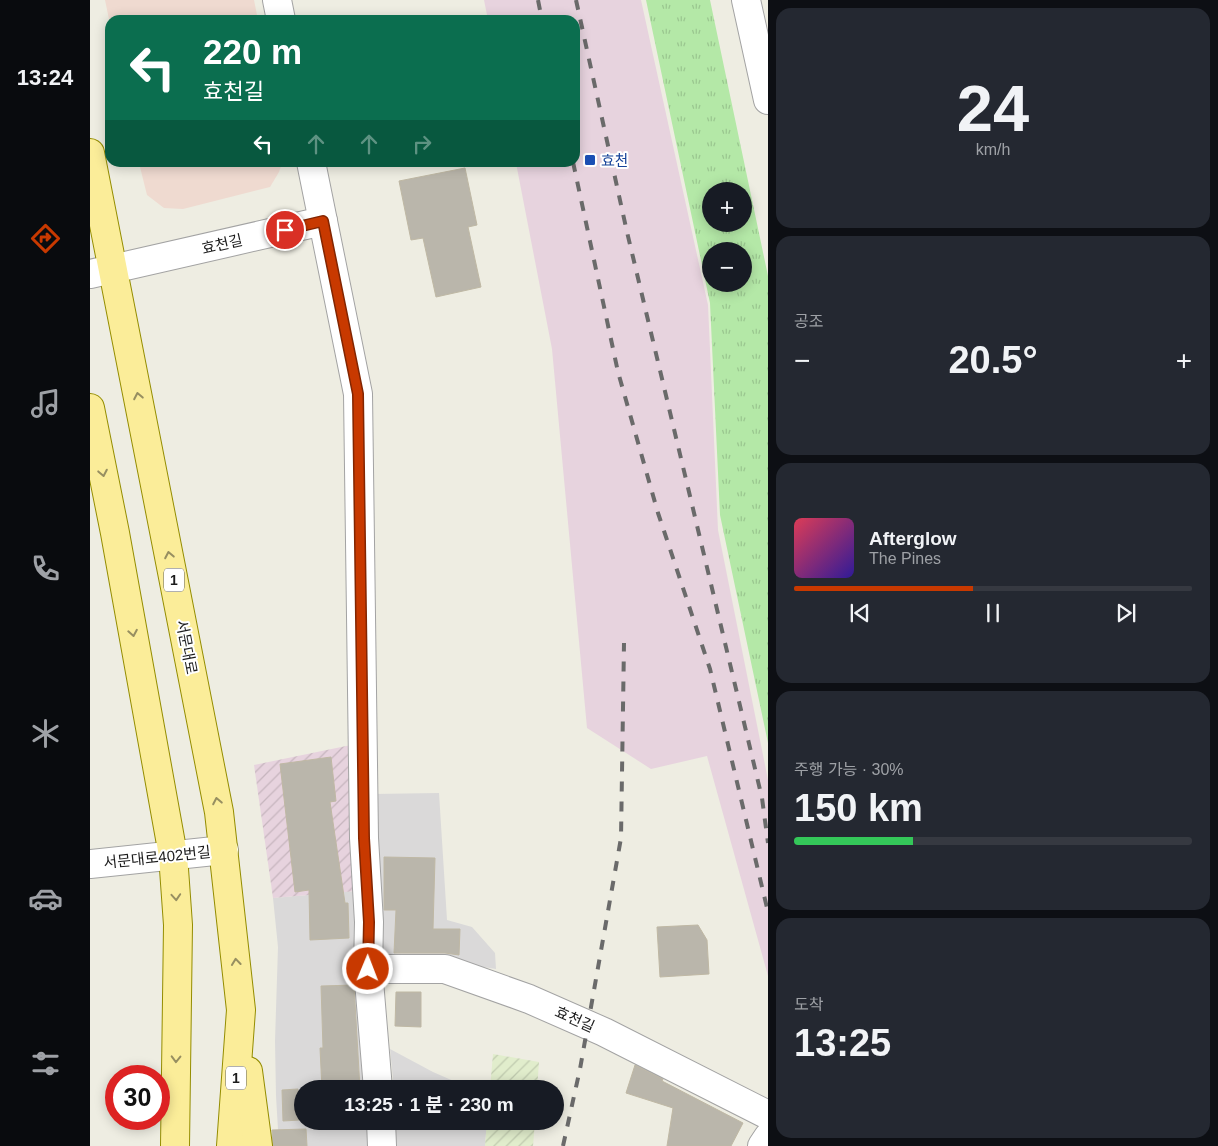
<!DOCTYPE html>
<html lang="ko">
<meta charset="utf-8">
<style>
:root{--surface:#171b24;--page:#242831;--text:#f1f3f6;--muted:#9ea1a6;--line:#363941;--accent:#c83900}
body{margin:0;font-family:Arial,"Noto Sans KR",sans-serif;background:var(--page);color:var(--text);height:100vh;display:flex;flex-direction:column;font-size:19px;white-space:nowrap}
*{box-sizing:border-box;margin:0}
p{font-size:16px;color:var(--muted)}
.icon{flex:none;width:28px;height:28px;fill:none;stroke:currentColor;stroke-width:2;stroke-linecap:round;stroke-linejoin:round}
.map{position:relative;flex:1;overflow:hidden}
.details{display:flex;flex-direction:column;gap:8px;padding:8px;background:#0d0f14;width:450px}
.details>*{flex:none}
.banner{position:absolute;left:15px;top:15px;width:475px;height:152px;border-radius:15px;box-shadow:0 2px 12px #0003;background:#0b6e4f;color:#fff;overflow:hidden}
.buttons{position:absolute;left:612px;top:182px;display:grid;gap:10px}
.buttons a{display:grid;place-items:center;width:50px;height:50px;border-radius:50%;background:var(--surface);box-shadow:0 2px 12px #0003;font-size:25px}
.speed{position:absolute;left:15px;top:1065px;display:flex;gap:10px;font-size:25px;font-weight:700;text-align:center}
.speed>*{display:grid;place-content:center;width:65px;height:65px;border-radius:50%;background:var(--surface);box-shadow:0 2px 12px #0003;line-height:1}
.speed .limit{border:8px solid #d22;background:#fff;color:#111}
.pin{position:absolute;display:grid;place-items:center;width:42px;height:42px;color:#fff;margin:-21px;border:2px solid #fff;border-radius:50%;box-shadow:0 1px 5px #0007}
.me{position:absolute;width:55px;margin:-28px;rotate:1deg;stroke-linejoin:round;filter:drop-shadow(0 0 4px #0008)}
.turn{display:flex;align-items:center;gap:18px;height:105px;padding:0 15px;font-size:22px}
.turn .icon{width:65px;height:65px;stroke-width:2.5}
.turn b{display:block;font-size:35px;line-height:42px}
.lanes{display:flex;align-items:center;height:48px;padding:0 15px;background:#0003;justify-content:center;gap:25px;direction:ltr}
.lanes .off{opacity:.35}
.big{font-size:38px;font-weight:700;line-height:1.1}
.details .card{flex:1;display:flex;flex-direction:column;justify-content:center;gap:8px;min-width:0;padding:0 18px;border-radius:15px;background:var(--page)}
.details .dial{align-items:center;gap:0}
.dial b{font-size:65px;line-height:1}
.song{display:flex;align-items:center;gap:15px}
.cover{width:60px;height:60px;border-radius:8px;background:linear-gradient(135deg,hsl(350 70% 55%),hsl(250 70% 35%))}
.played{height:5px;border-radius:2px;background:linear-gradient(90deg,var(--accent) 45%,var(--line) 45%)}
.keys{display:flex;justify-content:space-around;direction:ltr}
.heat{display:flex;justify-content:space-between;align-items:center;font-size:28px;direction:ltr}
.charge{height:8px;border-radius:4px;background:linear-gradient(90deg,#34c759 30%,var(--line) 0)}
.trip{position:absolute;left:204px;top:1080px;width:270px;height:50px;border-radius:25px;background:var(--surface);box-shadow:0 2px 12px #0003;font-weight:700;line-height:50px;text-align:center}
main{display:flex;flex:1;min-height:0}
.menu{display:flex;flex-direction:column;width:90px;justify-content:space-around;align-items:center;background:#090b0e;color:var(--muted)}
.menu .icon{width:35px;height:35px}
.menu .selected{color:var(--accent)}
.menu b{font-size:22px;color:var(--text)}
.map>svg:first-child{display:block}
.residential{fill:#dad9d9}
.commercial{fill:#efdad0}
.industrial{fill:url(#industrial-furrows)}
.railway{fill:#e7d3de}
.farmland{fill:url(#farmland-furrows)}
.grass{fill:url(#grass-tufts);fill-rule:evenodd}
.building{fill:#bab6ab;stroke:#bfb8a4}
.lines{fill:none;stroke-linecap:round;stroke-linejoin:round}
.minor-casing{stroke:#a3a3a3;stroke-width:30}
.major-casing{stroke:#948d00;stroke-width:30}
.minor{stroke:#fff;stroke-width:28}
.major{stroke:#fbed99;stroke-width:28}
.rail{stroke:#6a6a6a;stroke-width:4;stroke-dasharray:10 10;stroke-linecap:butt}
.oneway{stroke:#978f61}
.route-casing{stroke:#822500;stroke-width:12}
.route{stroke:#c83900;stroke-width:9}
.transit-dot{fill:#1a4fb4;stroke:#fff;stroke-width:2}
.labels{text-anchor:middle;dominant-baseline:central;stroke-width:4;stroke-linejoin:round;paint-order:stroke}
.shield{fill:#fff;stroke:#606060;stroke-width:1}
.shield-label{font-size:14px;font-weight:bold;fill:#1c1c1c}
.transit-label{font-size:15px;fill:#164399;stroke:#fff;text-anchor:start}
.street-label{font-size:15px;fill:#1c1c1c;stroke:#fff}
</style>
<main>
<nav class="menu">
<b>13:24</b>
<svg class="icon selected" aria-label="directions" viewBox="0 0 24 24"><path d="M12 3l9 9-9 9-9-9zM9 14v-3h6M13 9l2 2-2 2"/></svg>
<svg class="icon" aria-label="music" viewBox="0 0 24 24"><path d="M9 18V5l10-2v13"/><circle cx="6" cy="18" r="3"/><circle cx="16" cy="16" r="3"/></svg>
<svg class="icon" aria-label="phone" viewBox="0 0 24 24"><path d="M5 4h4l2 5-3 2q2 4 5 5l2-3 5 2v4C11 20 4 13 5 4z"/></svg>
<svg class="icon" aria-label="climate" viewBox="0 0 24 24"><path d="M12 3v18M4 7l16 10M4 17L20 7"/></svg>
<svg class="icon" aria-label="car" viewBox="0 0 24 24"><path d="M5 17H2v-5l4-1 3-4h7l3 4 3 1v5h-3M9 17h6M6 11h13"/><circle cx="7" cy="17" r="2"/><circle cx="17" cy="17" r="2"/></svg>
<svg class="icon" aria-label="filters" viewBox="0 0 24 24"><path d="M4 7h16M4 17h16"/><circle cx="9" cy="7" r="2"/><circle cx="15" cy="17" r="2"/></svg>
</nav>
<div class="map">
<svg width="678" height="1146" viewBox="0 0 678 1146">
<defs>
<pattern id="industrial-furrows" width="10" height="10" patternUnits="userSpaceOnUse" patternTransform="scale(1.25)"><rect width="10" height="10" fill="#e7d3de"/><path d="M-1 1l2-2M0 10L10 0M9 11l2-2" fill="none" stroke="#c6b5be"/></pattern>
<pattern id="farmland-furrows" width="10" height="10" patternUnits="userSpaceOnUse" patternTransform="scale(1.25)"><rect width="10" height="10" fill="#e1edcc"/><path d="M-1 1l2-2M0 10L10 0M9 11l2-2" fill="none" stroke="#c0cbaf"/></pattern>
<pattern id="grass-tufts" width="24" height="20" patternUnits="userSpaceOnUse" patternTransform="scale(1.25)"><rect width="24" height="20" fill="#b4e8a7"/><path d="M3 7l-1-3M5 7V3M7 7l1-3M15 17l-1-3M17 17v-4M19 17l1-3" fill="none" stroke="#9ac68f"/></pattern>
</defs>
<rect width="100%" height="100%" fill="#eeede2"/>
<!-- residential -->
<g class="residential">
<polygon points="349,793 357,920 382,927 405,953 406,969 348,960 293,959 283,794"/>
<polygon points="267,891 277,1089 212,1089 212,1121 278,1121 279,1146 189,1146 186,1096 185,1041 188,947 183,898"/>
<polygon points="300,1049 343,1072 382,1089 304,1089"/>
<polygon points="305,1121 397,1121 395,1146 306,1146"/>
</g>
<!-- commercial -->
<g class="commercial">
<polygon points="15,0 164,0 168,20 20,20 20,24"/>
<polygon points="49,163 49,162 192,163 189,172 180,187 93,209 74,208 57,195"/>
</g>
<!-- industrial -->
<polygon class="industrial" points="261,745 267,891 183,898 164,765"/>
<!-- railway -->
<polygon class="railway" points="394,0 551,0 618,305 628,530 678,780 678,976 617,756 561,769 497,728 462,349 426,163 485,162 485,20 398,20"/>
<!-- farmland -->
<g class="farmland">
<polygon points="403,1054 449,1062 447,1089 400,1089"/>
<polygon points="397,1121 445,1121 443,1146 395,1146"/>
</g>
<!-- grass -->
<path class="grass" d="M556 0H620L678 276V743L630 515 620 303ZM621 191H654V224H621ZM621 251H654V284H621Z"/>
<!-- building -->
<g class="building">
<polygon points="375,168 387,225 378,227 391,287 346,297 333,238 321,240 309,181"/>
<polygon points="241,757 246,801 240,802 255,903 258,903 259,938 220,940 219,890 205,892 190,764"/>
<polygon points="294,857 345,858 343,929 370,929 369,955 355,953 304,953 306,910 294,910"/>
<polygon points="608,925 617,940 619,974 570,977 567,927"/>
<polygon points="264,985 270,1089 232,1089 230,1048 233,1048 231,986"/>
<polygon points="306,992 331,992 331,1027 305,1026"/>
<polygon points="545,1065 573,1079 572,1081 653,1123 641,1146 577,1146 583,1108 536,1093"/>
<polygon points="208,1089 210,1120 193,1121 192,1090"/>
<polygon points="216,1129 217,1146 183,1146 182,1130"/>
</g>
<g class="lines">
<!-- minor casing -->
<g class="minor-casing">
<g id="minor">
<polyline points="187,0 191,20"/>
<polyline points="656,0 678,100"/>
<polyline points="221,162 268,394 274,838 279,922 278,969 288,1089"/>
<polyline points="0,274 233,221"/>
<polyline points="0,864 134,850"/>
<polyline points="278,969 355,969 439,999 514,1032 678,1115"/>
<polyline points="291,1121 292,1146"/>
<polyline points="672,1146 678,1137"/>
</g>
</g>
<!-- major casing -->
<g class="major-casing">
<g id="major">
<polyline points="0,153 129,812 151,1010 141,1146"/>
<polyline points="0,408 25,533 83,855 88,925 85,1146"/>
<polyline points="158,1071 168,1146"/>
</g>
</g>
<!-- minor -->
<use href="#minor" class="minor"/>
<!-- major -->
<use href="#major" class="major"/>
<!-- rail -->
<g class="rail">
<polyline points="448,0 452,20"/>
<polyline points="486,0 537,232 672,798 678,843"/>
<polyline points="483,162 528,372 568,513 620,669 678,912"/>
<polyline points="473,1146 490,1069 531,838 534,643"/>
</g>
</g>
<!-- one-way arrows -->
<defs><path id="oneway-chevron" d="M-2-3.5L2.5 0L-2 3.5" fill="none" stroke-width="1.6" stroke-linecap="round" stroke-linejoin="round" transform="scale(1.25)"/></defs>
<g class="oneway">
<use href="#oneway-chevron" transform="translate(48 396) rotate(-101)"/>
<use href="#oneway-chevron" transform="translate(13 473) rotate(79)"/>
<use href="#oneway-chevron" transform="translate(79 555) rotate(-101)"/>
<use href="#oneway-chevron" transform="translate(43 633) rotate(80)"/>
<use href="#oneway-chevron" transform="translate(127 801) rotate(-101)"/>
<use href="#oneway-chevron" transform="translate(86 897) rotate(86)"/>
<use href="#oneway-chevron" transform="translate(146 962) rotate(-96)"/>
<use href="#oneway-chevron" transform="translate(86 1059) rotate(91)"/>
</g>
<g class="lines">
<!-- route casing -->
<g class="route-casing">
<polyline id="route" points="195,230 233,221 268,394 274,838 279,922 278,969"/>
</g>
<!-- route -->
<use href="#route" class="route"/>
</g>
<!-- markers -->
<rect class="transit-dot" x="494" y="154" width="12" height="12" rx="2.5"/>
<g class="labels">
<!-- shield labels -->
<g class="shield">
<rect x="74" y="568.5" width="20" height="23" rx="4"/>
<rect x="136" y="1066.5" width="20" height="23" rx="4"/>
</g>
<g class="shield-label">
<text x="84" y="580">1</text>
<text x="146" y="1078">1</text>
</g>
<!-- transit labels -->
<g class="transit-label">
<text x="511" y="160">효천</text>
</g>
<!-- street labels -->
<g class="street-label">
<text transform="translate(132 244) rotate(-13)">효천길</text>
<text transform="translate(97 647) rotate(79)">서문대로</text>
<text transform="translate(67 857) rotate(-6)">서문대로402번길</text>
<text transform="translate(485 1019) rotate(24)">효천길</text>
</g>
</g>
</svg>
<div class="buttons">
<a>+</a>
<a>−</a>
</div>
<div class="speed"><div class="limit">30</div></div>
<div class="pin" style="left:195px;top:230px;background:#d93025"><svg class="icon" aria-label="arrive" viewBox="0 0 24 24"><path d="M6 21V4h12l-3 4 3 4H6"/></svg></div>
<svg class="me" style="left:278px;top:969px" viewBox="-20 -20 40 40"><circle r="17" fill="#c83900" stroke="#fff" stroke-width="3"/><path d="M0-11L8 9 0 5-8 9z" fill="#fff"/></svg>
<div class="trip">13:25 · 1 분 · 230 m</div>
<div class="banner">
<div class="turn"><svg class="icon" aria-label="left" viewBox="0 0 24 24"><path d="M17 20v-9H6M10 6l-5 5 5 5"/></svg><div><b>220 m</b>효천길</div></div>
<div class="lanes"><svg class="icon" aria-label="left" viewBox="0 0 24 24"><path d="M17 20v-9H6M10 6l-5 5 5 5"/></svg><svg class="icon off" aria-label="ahead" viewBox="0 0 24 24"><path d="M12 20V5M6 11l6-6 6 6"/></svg><svg class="icon off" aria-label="ahead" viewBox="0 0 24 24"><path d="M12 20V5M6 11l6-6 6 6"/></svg><svg class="icon off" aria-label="right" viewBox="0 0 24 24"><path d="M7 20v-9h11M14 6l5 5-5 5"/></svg></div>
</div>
</div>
<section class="details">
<div class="card dial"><b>24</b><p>km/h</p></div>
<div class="card"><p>공조</p>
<div class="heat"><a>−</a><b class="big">20.5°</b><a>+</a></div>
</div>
<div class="card">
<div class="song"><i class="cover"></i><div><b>Afterglow</b><p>The Pines</p></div></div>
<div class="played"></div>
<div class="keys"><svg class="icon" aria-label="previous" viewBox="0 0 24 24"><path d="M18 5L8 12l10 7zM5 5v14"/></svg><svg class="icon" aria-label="pause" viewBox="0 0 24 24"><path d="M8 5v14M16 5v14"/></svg><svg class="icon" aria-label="next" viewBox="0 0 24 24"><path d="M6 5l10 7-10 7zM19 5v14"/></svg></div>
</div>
<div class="card"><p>주행 가능 · 30%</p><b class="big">150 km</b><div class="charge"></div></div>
<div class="card"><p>도착</p><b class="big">13:25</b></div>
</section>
</main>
